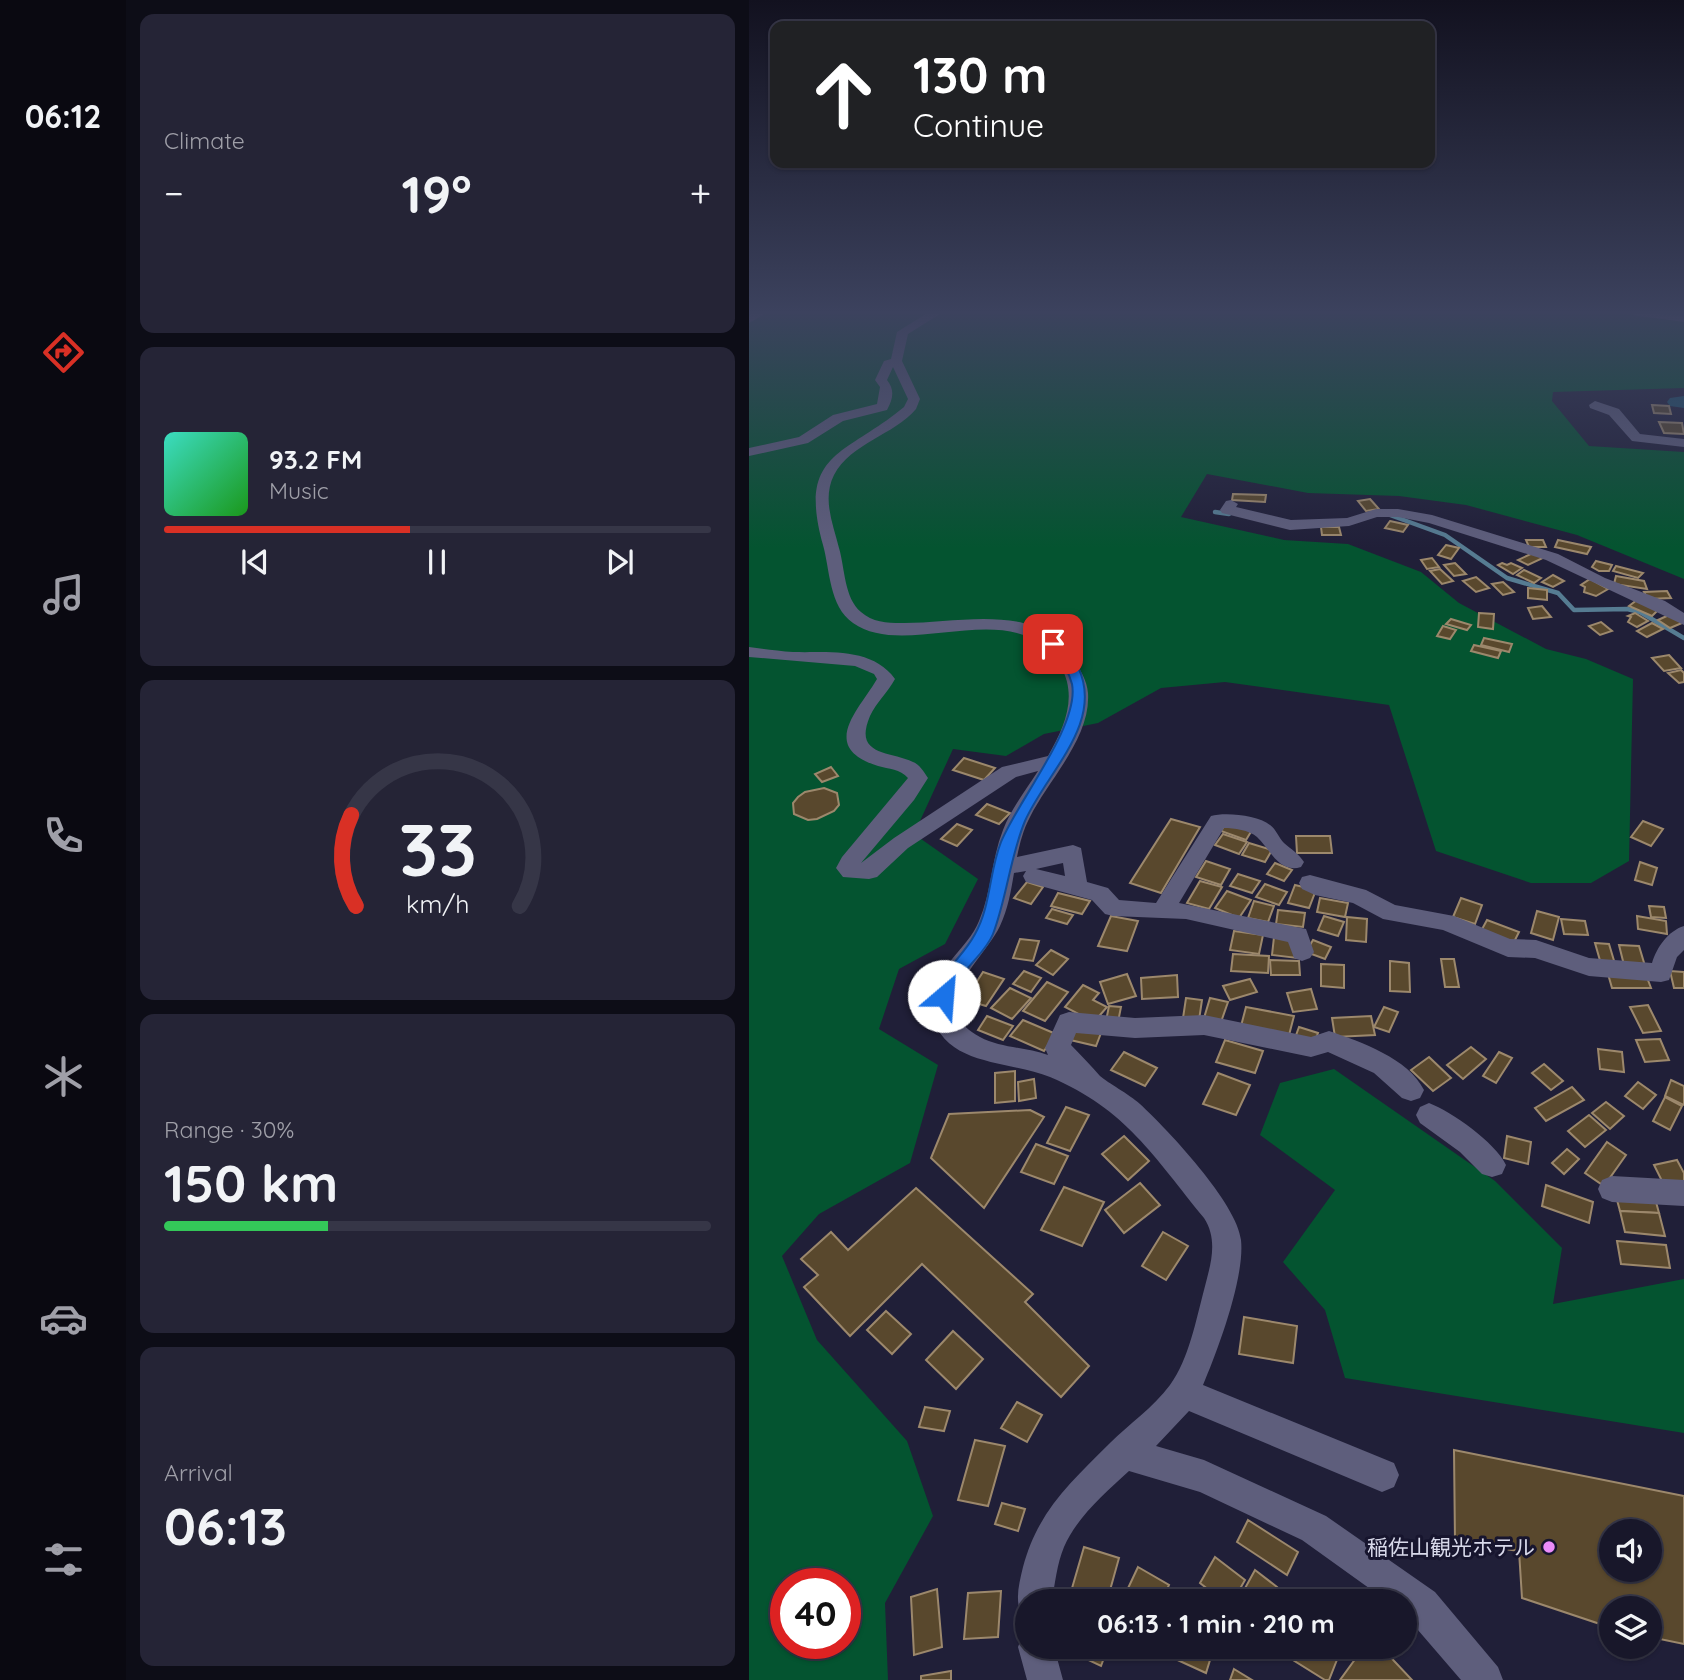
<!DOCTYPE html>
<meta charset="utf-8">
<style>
:root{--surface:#18172a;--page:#252436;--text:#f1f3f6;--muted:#9f9fa8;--line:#363647;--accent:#d93025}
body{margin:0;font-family:Quicksand,"Noto Sans JP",sans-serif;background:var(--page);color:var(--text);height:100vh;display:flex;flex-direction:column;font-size:26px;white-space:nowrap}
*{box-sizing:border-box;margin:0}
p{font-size:23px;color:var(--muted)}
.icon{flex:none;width:38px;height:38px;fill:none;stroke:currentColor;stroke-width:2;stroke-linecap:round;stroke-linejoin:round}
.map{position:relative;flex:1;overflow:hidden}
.side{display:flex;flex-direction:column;gap:14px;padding:14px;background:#0d0d17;width:623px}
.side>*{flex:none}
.top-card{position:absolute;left:21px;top:21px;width:665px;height:147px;border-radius:14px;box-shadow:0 2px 5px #0004,0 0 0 2px var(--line);background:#202124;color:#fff;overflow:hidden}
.buttons{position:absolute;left:850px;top:1519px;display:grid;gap:14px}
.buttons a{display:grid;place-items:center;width:63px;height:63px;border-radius:50%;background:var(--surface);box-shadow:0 2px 5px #0004,0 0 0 2px var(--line);font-size:35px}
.speed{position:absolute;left:21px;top:1568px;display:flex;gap:14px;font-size:35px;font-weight:700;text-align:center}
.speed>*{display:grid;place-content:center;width:91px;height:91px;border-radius:50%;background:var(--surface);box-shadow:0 2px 5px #0004,0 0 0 2px var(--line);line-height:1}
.speed .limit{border:10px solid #d22;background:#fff;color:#111}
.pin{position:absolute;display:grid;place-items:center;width:60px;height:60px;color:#fff;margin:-30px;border-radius:14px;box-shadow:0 4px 10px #0006}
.me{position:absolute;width:77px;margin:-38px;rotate:27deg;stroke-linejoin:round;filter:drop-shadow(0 0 5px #0008)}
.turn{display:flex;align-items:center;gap:24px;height:147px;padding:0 28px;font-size:32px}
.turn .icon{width:91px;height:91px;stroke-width:2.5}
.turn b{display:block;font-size:49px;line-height:60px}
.big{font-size:52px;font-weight:700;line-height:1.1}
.side .widget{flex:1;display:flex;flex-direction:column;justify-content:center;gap:10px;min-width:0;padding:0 24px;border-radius:14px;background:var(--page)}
.side .dial{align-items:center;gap:0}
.dial svg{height:182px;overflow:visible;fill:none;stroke:var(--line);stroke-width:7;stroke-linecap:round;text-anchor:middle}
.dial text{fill:var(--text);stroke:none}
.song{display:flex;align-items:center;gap:21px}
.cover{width:84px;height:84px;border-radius:10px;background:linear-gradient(135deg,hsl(170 70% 55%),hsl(120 70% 35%))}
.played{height:7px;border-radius:4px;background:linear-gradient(90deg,var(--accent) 45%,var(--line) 45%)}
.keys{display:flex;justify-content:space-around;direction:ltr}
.heat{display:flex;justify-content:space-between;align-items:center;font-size:38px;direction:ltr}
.charge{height:10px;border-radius:5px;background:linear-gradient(90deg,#34c759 30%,var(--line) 0)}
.trip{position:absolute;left:266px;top:1589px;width:402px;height:70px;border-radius:35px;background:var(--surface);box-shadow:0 2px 5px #0004,0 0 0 2px var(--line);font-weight:700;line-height:70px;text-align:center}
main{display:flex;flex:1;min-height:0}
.dock{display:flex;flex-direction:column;width:126px;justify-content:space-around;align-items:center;background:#0a0911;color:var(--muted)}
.dock .icon{width:49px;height:49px}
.dock .selected{color:var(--accent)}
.dock b{font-size:32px;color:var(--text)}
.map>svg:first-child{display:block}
.forest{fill:#045430;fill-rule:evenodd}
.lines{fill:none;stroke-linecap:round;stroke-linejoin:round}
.stream{stroke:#567c92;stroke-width:4.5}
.river{fill:#1e546d;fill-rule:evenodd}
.building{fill:#59482d;stroke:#9c886c;stroke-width:2;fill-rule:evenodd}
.minor{fill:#5e5e7c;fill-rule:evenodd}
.route{fill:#1a73e8;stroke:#114b97;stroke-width:2}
.poi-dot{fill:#ec8cfa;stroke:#17152e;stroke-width:2.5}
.labels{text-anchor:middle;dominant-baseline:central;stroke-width:6;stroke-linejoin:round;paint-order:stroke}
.near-poi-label{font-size:21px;fill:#d8d9ea;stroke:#17152e;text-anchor:end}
</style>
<main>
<nav class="dock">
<b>06:12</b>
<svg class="icon selected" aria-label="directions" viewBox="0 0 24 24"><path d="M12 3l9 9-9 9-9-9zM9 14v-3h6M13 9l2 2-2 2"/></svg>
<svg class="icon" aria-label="music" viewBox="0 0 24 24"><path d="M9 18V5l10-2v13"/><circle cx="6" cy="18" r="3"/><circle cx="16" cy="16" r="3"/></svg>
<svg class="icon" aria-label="phone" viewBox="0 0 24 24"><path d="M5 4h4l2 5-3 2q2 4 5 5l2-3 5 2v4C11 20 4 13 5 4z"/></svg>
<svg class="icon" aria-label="climate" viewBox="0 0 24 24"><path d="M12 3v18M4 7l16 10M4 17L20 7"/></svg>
<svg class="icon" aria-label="car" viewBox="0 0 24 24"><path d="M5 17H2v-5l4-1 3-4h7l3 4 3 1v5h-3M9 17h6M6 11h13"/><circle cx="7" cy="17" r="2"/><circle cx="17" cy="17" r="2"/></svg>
<svg class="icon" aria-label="filters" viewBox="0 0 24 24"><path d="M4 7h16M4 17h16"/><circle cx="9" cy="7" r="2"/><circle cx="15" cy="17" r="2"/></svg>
</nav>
<section class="side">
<div class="widget"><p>Climate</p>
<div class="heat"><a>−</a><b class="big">19°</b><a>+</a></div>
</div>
<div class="widget">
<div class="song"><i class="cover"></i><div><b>93.2 FM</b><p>Music</p></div></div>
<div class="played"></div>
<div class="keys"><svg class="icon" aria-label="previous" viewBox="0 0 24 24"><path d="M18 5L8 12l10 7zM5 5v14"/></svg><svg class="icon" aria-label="pause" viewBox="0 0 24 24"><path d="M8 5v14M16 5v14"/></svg><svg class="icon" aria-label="next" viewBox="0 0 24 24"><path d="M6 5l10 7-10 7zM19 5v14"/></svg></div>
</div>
<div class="widget dial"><svg viewBox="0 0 100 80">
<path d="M14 69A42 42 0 1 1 86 69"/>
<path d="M14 69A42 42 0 0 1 12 29" stroke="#d93025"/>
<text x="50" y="56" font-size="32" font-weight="700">33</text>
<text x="50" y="72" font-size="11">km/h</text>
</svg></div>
<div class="widget"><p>Range · 30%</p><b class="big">150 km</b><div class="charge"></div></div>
<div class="widget"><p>Arrival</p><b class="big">06:13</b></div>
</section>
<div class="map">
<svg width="935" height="1680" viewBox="0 0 935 1680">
<rect width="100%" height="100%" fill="#201f38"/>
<!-- forest -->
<g class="forest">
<path d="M0 312H935V388L804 392 803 401 840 446 935 452V579L828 535 717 505 650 496 559 493 458 474 432 517 535 540 599 544 672 572 710 603 797 649 837 659 884 679 880 861 842 883H782L687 851 640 705 476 682 412 688 349 723 295 734 257 756 204 749 165 834 229 879 196 944 150 969 130 1029 189 1065 161 1163 70 1214 33 1256 68 1340 158 1441 184 1516 136 1603 139 1680H0ZM37 1584H96V1643H37Z"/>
<polygon points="585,1069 746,1181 813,1248 804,1304 935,1279 935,1433 596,1378 576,1310 534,1262 586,1190 511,1135 531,1083"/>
</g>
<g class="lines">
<!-- stream -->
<g class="stream">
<polyline points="466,512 480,514"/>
<polyline points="641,515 696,535 758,578 809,593 825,610 878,609 891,612 935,638"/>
</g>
<!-- river -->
<g class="river">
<polygon points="884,312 935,312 935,320 892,317"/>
<polygon points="935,396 935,408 921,406 918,402 921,398"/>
</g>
</g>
<!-- building -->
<g class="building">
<polygon points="903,405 920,406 922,414 905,413"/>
<polygon points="910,422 933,423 935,434 915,433"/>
<polygon points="484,494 517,495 516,502 483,500"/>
<polygon points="621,499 630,509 617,511 609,501"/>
<polygon points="641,521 659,525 654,532 636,528"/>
<polygon points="572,527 590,527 592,535 573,535"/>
<polygon points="777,540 794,540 797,547 780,547"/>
<polygon points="809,540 842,547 838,554 806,547"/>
<polygon points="697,545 710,548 702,559 689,555"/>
<polygon points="786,552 796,557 779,565 769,560"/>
<polygon points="683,558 690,567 678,569 672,560"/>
<polygon points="847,561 863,565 860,571 850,571 843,567"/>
<polygon points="706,563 717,574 705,576 695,565"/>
<polygon points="753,563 758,565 762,563 773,568 764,574 749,565"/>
<polygon points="867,566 894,573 889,578 864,571"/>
<polygon points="691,569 704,581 693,584 681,571"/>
<polygon points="775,570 792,578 785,583 768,575"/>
<polygon points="804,575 815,581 804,587 793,582"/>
<polygon points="867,576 895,581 898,589 865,584"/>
<polygon points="727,577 740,588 727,592 714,581"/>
<polygon points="841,579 859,589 847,596 835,592 836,587 832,585"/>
<polygon points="754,582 765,592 754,595 743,584"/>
<polygon points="779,588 798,590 798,600 779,598"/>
<polygon points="918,591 922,598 899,599 895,592"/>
<polygon points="888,600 910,609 903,616 880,606"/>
<polygon points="793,606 802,617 784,619 779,608"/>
<polygon points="730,613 745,614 744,629 729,627"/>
<polygon points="886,613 899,621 888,627 879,622 882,617 879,616"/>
<polygon points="920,615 933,623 921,628 909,620"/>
<polygon points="702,619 722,625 718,630 697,624"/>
<polygon points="852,622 863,631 851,635 840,626"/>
<polygon points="903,623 914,629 898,637 888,631"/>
<polygon points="694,626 707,630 701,639 688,636"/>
<polygon points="735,638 763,644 760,652 732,645"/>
<polygon points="725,645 752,651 749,658 722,651"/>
<polygon points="920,655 932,668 915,671 903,658"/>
<polygon points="932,670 935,673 935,682 930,683 919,673"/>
<polygon points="215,758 246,768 235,780 204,770"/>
<polygon points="82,767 89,776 73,782 66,774"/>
<polygon points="75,788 88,793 90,805 85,811 68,819 59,820 45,814 44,803 49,797 56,792"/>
<polygon points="238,804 261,813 250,824 227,815"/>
<polygon points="422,819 451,827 412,893 381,883"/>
<polygon points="478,821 503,830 497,840 472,831"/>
<polygon points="894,821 914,829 902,846 882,837"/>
<polygon points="208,824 223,830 208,846 192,839"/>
<polygon points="474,834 498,842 490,854 466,845"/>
<polygon points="547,836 581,836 583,853 548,853"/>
<polygon points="500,843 523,850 516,862 493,855"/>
<polygon points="457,861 481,869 472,885 447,877"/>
<polygon points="891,862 908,868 903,885 886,880"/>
<polygon points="526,863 543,870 535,881 518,874"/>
<polygon points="489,874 511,881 503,893 481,886"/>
<polygon points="451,881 473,887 460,909 438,903"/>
<polygon points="278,882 294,887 282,904 265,898"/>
<polygon points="516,884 538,892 530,905 507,897"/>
<polygon points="546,885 567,890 560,908 539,903"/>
<polygon points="478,891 502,900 490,918 466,908"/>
<polygon points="309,893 341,901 333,914 302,906"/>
<polygon points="571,898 599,903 596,917 568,912"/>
<polygon points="712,898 733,905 726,924 704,917"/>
<polygon points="505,901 525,906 519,922 499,918"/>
<polygon points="900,906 915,907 917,918 902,917"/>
<polygon points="303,909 324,915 318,924 297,918"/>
<polygon points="529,910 556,913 554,927 527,924"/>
<polygon points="788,911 810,917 804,940 782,933"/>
<polygon points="362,916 389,921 378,951 349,946"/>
<polygon points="575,916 595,922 589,936 569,930"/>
<polygon points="888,916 917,921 918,934 889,929"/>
<polygon points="598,917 618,919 617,942 597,940"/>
<polygon points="812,919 836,921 839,935 815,934"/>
<polygon points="738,920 770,932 764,944 732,931"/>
<polygon points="485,931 514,935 510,954 481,950"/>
<polygon points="525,937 549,939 548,958 523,955"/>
<polygon points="271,939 290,941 284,961 264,958"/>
<polygon points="564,940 582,947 576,959 557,952"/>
<polygon points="846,943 860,944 866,964 852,964"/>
<polygon points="870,945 890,946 896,966 875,965"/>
<polygon points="302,950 319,959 304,975 287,965"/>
<polygon points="484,954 520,956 519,973 482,971"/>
<polygon points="692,959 705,959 710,987 696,987"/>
<polygon points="521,960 550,961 551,975 522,975"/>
<polygon points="641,961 660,963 661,992 641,991"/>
<polygon points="572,964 595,965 595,988 572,986"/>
<polygon points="275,971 292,978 282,992 264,984"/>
<polygon points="921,971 935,972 935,988 925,988"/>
<polygon points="234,972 255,979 237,1006 216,1000"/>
<polygon points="378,974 387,996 359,1004 351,982"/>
<polygon points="859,974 897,975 902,988 863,988"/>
<polygon points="428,975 429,997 393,999 392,978"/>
<polygon points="501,979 508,992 481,1000 474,986"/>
<polygon points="298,982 319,992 296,1021 274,1011"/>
<polygon points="334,985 350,993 344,1000 358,1007 345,1022 316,1007"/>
<polygon points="261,988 282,998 263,1019 242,1008"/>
<polygon points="562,989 568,1009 544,1012 538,993"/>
<polygon points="437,998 453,1000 450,1020 434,1018"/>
<polygon points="461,998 479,1002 472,1022 455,1018"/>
<polygon points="899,1005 912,1031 894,1033 881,1007"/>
<polygon points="360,1006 372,1007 369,1022 357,1021"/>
<polygon points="497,1007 545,1016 540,1035 492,1026"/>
<polygon points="635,1007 649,1012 640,1032 625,1027"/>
<polygon points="238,1016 264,1026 254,1040 229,1030"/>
<polygon points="622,1016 626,1035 586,1037 583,1018"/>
<polygon points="274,1020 307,1034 295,1051 261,1036"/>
<polygon points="322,1027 352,1033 347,1046 317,1039"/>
<polygon points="550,1027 569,1033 565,1044 546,1038"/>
<polygon points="911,1039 920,1060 896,1062 887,1040"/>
<polygon points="476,1040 514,1051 506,1073 467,1062"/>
<polygon points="722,1047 737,1059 714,1079 698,1065"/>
<polygon points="849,1049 873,1052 875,1072 851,1069"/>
<polygon points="375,1052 408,1068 396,1086 362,1070"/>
<polygon points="750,1052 763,1058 747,1083 734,1076"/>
<polygon points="680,1057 702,1078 684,1091 662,1070"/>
<polygon points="795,1064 814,1081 802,1090 783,1073"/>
<polygon points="266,1071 266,1101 246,1103 246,1073"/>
<polygon points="469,1073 501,1085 487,1115 454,1104"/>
<polygon points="285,1079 287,1098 270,1101 269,1082"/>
<polygon points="922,1080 935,1086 935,1105 916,1096"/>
<polygon points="889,1082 907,1095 894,1109 876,1096"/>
<polygon points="823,1087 835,1100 797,1121 786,1108"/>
<polygon points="916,1097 933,1106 921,1130 904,1121"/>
<polygon points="857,1102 875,1116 861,1129 843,1113"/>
<polygon points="317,1107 340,1115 321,1151 298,1143"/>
<polygon points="281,1110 295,1117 235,1208 182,1158 200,1114"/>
<polygon points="840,1115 857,1130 836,1147 819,1131"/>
<polygon points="375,1136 400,1161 379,1180 353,1154"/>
<polygon points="758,1136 782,1142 779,1164 755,1158"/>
<polygon points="858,1142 877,1155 855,1186 836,1173"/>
<polygon points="287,1144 319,1156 305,1184 272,1172"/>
<polygon points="818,1149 830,1159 815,1174 803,1163"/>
<polygon points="928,1160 935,1173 935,1184 916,1187 905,1165"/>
<polygon points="391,1183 411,1205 375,1233 356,1210"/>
<polygon points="797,1185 844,1202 840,1223 793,1206"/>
<polygon points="315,1187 355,1202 333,1246 292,1230"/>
<polygon points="167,1188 284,1294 276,1302 340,1366 312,1397 173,1264 101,1336 55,1287 69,1275 52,1259 82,1232 99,1250"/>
<polygon points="868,1200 907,1202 910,1213 871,1211"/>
<polygon points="871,1211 910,1213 916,1236 876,1232"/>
<polygon points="414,1232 439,1246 417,1280 393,1266"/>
<polygon points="868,1241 917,1245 921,1268 872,1264"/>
<polygon points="137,1311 162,1334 143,1354 118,1330"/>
<polygon points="495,1317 548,1326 544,1363 490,1354"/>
<polygon points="204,1331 234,1359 207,1389 177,1360"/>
<polygon points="268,1402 293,1415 278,1442 252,1428"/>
<polygon points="176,1407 201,1411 195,1431 170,1427"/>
<polygon points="226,1440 256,1446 239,1506 209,1500"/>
<path d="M705 1450 935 1496V1644L901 1637V1608H863V1628L773 1598 770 1551 706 1542ZM863 1531H901V1570H863Z"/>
<polygon points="253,1503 276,1509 269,1531 246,1524"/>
<polygon points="499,1520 549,1552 538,1575 488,1542"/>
<polygon points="335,1547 370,1558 358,1601 341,1601 321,1595"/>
<polygon points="466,1557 496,1580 484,1601 474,1601 451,1583"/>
<polygon points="389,1567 420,1585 413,1601 373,1601"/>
<polygon points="506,1570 528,1587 520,1601 489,1601"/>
<polygon points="188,1589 193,1647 165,1655 162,1597"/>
<polygon points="252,1591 249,1637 215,1639 219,1593"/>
<polygon points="312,1647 359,1647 352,1666"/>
<polygon points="415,1647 465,1647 457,1673 413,1653"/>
<polygon points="529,1647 593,1647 580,1680 576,1680 528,1650"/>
<polygon points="615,1647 632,1647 663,1680 591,1680"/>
<polygon points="485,1669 503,1680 481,1680"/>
<polygon points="202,1671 202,1680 172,1680 172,1676"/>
</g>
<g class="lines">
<!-- minor -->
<g class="minor">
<polygon points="5,312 19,312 0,323 0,315"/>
<path d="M180 312H194L159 334 153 361 171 399 167 409C145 435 102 443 85 475 73 499 84 524 90 548 96 568 95 598 112 612 123 622 138 623 152 623 207 624 290 600 325 659 331 670 338 680 339 693 342 738 300 779 281 817 274 830 271 843 268 857L324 845 332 848 338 882 359 888 370 900 407 903 462 816C476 812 509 815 521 825 527 829 530 838 535 843 542 849 550 854 555 862L552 867C530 874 521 849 508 837 500 830 485 828 475 828L430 903 557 929 565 952 561 958 553 961 545 958 539 942 437 919 364 916 356 914 343 900 277 882 274 876 277 871 265 873C262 891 259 909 251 926 235 960 173 1006 231 1037 251 1048 277 1047 299 1055L296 1048 311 1015 320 1012 386 1018 455 1015 562 1037 580 1031C612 1042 659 1058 675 1090L671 1098 662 1101 653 1098 625 1073 579 1052 562 1057 455 1035 386 1038 327 1033 322 1045C332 1055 342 1066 351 1076 359 1083 380 1094 391 1104 419 1130 488 1203 492 1240 496 1277 469 1350 454 1385L645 1463 650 1475 645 1487 633 1492 440 1411 407 1446 455 1460 577 1516 686 1592 749 1667 754 1680H712L656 1615V1601H638L553 1540 451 1492 380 1471C356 1493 328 1517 315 1547 308 1564 306 1583 303 1601H278V1616L272 1614C266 1598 270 1584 274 1567 289 1511 321 1483 361 1443 380 1424 404 1408 421 1385 440 1359 447 1320 455 1290 461 1266 470 1241 455 1218 405 1157 377 1109 301 1077 261 1060 188 1067 183 1008 180 971 218 951 230 921 243 891 242 860 254 830 262 809 277 790 289 771L267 777 159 848 128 877 120 879 94 877 87 868 93 857 159 778C151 769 140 769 129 766 69 747 110 710 128 679L125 674 106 666 0 657V647C15 649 29 651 44 652 79 653 123 647 146 679 139 692 127 703 121 716 104 756 140 751 164 762 170 764 175 772 179 778L165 800 112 863 145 838 253 767 299 756C315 728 329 697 312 667 268 590 159 662 104 623 80 606 81 570 74 545 48 452 96 456 155 407L159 399 144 367 138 380C146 390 144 399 138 410L94 421 59 443 0 456V448L50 437 84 415 128 404 131 387 126 380 135 361 142 359 148 332ZM314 863 316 876 287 869Z"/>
<polygon points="880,312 935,316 935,322 885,315"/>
<polygon points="846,401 870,409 891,434 935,439 935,447 883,441 860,415 841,408 840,405"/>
<polygon points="482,500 489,504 487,507 542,520 598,518 627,509 649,509 683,515 809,554 856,578 916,601 935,613 935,625 797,560 680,523 649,517 628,517 600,526 541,530 473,513 471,510 477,501"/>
<path d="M561 875 617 890 646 905 705 916 761 939 787 940 840 958 903 963C908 947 919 931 935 926V950L928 957 920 980 912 982 840 976 786 958 759 957 694 930 634 919 604 903 566 895 553 889 550 883 553 877Z"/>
<path d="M680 1103C703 1112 746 1142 757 1165L753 1174 743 1177 733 1174 711 1152 671 1123 667 1115 671 1107Z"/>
<polygon points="863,1176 935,1180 935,1206 863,1202 853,1198 849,1189 853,1180"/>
<polygon points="278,1632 278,1647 305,1647 314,1680 278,1680 269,1647 274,1634"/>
</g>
</g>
<!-- sky -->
<linearGradient id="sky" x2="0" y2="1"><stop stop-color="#12111f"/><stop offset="0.57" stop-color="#3c425e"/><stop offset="1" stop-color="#3c425e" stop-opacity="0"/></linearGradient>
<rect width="935" height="548" fill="url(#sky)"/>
<!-- route -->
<path class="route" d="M304 640C316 644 324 656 329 667 356 723 297 773 276 821 261 857 258 897 244 934 236 954 215 967 207 986 204 991 204 996 202 1001L195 1003 189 1001 186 996C193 970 214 957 226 934 242 906 240 872 252 842 268 802 331 725 323 684 319 668 308 657 298 644Z"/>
<!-- markers -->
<circle class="poi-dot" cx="800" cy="1547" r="7"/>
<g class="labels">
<!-- near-poi labels -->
<g class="near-poi-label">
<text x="786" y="1547">稲佐山観光ホテル</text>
</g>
</g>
</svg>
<div class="buttons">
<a><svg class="icon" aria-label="sound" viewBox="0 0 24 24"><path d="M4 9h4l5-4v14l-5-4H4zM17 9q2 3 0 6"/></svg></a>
<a><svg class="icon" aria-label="layers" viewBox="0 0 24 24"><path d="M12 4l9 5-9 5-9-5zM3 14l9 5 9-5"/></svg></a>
</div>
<div class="speed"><div class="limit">40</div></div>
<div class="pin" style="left:304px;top:644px;background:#d93025"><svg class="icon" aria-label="arrive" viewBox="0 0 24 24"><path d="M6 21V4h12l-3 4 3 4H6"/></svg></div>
<svg class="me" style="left:195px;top:996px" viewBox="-20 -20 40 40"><circle r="19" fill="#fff"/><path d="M0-13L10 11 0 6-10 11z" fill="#1a73e8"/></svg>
<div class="trip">06:13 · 1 min · 210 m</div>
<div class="top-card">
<div class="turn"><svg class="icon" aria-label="ahead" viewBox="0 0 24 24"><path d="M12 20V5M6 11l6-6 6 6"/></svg><div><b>130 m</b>Continue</div></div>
</div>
</div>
</main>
